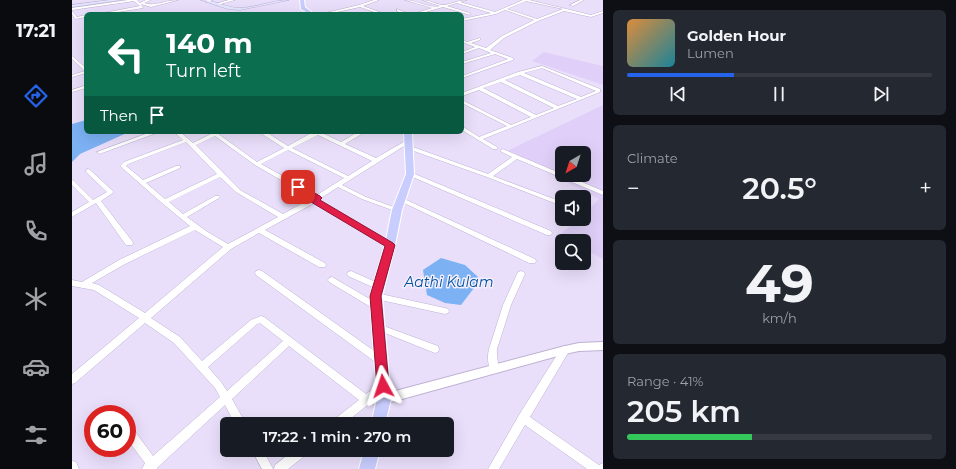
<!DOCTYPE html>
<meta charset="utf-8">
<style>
:root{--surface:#171b24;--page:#242831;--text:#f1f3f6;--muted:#9ea1a6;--line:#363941;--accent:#2563eb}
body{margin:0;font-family:Montserrat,sans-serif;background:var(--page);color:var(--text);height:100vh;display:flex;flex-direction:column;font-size:15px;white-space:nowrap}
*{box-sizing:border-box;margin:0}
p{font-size:13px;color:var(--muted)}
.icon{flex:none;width:22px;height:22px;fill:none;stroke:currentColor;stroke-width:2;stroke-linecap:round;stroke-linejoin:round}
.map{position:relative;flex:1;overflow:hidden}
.details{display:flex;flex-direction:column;gap:10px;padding:10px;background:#0d0f14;width:353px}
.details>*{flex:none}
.guide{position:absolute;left:12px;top:12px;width:380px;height:122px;border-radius:6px;box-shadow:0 4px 16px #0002;background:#0b6e4f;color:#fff;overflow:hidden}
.needle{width:26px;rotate:219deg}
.tools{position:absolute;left:483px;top:146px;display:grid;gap:8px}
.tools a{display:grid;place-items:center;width:36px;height:36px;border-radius:6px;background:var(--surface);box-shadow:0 4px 16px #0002;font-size:20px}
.speed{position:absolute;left:12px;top:405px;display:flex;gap:8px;font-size:20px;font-weight:700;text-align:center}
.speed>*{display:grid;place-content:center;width:52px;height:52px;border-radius:50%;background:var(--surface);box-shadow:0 4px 16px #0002;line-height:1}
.speed .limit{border:6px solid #d22;background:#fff;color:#111}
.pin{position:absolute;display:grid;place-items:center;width:34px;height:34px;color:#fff;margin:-17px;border-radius:8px;box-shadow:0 2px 6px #0006}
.me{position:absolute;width:44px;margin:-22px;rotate:355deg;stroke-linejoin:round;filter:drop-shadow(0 0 3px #0008)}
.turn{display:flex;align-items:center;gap:14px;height:84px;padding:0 16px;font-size:18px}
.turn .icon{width:52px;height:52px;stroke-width:2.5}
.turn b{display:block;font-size:28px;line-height:34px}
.then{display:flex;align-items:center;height:38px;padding:0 16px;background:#0003;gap:8px;font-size:15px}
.big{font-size:30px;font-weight:600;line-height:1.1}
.details .widget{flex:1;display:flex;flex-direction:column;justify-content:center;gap:6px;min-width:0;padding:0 14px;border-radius:6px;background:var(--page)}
.details .dial{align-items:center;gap:0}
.dial b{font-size:52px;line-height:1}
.song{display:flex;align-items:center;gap:12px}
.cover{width:48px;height:48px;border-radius:6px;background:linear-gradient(135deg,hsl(30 70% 55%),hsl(190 70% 35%))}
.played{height:4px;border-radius:2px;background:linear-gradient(90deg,var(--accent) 35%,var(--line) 35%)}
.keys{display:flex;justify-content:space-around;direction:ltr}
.heat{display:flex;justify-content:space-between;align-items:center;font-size:22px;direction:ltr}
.charge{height:6px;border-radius:3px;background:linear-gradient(90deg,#34c759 41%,var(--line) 0)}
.trip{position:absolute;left:148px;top:417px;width:234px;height:40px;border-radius:6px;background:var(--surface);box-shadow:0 4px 16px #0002;font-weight:600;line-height:40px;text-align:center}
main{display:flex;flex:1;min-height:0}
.menu{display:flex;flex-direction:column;width:72px;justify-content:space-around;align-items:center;background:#090b0e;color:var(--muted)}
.menu .icon{width:28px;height:28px}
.menu .on{color:var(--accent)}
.menu b{font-size:18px;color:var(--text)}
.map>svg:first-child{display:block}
.built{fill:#e0d0f9;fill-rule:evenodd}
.water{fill:#7cb1f4}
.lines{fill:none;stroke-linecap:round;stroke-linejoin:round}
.minor-casing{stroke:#beb1d2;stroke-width:1}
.tertiary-casing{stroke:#beb1d2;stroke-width:2}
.secondary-casing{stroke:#beb1d2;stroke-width:1}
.primary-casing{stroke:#fff;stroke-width:2}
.minor{fill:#fff;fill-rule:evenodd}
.tertiary{fill:#fff;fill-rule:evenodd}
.secondary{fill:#e3e6ff;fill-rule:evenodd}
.primary{fill:#c8cdfe;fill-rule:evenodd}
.route{fill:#e11d48;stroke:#92132f}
.labels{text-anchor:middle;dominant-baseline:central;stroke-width:3;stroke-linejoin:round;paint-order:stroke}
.water-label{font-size:14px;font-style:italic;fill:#00509c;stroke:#f5effd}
</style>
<main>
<nav class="menu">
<b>17:21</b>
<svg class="icon on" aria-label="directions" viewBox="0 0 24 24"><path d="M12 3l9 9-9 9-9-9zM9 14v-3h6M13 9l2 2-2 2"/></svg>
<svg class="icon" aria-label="music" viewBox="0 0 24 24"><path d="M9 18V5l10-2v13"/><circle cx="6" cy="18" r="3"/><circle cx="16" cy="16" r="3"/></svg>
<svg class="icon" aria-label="phone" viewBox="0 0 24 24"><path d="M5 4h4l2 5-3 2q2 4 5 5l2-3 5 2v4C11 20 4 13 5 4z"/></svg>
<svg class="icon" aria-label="climate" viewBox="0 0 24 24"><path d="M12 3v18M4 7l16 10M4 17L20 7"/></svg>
<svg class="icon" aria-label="car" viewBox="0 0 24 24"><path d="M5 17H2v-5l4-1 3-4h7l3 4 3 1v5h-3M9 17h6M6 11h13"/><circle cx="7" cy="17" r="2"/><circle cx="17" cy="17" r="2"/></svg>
<svg class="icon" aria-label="filters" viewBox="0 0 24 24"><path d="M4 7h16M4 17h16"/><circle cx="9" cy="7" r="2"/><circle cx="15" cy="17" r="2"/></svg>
</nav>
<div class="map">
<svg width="531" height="469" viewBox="0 0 531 469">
<rect width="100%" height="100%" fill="#eadffb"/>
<!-- built -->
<g class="built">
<polygon points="472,52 531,66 531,85 460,61"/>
<path d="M531 105V259L512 249V241H497L487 236 506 219H512V214L527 199 435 151ZM490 153H512V175H490Z"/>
</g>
<!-- water -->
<g class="water">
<polygon points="14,120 14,132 57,132 8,154 0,162 0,124"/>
<polygon points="369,258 393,265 406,277 402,288 389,305 373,303 355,295 351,270"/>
</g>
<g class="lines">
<!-- minor casing -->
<g class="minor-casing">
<g id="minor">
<path d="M56 0H65L68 3 74 0H79L72 3C84 7 93 0 106 0L79 7 69 4 71 8 34 14H26L68 6 62 1 0 10V8Z"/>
<polygon points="135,0 141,0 134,2"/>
<polygon points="157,0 163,0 145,5 143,4"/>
<polygon points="302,0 307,0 291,6 313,14 308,14 288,7 256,14 249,14 287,5"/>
<path d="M333 0C345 0 357 9 368 6L350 0C358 0 365 5 372 5 380 4 387 0 395 0L388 2 423 12 451 0H457L519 15 531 11V13L519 17 492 11 466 21 432 38 418 50 441 58V60L390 78V76L436 59 423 54 390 64V62L419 53 407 48 390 54V52L403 47 390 42V40L395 42 408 38V40L399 43 414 48 430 36 462 20 433 10 424 14 390 21V19L419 13 385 3 375 6 398 13V15L371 7 347 14H341L360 8ZM454 1 491 9 465 19 435 9Z"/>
<polygon points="508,0 512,0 501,6 498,5"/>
<polygon points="325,9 337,14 332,14 325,11"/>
<polygon points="0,11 5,17 14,15 14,17 3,19 0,14"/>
<polygon points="0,56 14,68 14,73 0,77 0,75 13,71 0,59"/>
<path d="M470 66 528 89V92L411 139 425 147V149H421L390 130V126L407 137 435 126 390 103V100L439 125 459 117 407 90 390 96V93L446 72ZM470 68 524 91 509 97 452 73ZM448 75 505 99 486 106 433 80ZM429 82 482 108 464 115 411 88Z"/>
<polygon points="12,86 14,86 14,88 0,92 0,90"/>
<polygon points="79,132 87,132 30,153 28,154 25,152"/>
<path d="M102 132H108L121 143 141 133H145L185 162 212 148 187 132H194L216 146 241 132H248L269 142 286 132H293L273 144 304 158 335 140 337 139 340 141 270 185 294 197 327 209 328 210 327 211H323L290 199 266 187 246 200 321 243 322 245 321 247H315L242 203 193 230 253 263 254 265 253 267H247L187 233 159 249 79 318 108 337 130 361 179 320 189 316 192 317 294 394 308 384 311 383 314 384 316 387 314 390 272 424H259L260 421 287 400 217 346 160 399 174 424H163L153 405 86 467 85 469H70L73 463 55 439V425L59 426 81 456 148 397 143 388 102 343 73 323 3 383 0 384V374L67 318 22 290 0 286V280L10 282 47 260 118 226 90 203 48 166 52 162 111 140ZM246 135 300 161 276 176 220 148ZM143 136 183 165 240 198 211 214 168 190 124 145ZM114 142 145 174 93 199 74 183 108 168V166H104L71 180 54 166 56 164ZM216 150 272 178 245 195 189 164ZM148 177 164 192 206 217 156 244 134 231 115 217 147 198 148 197 147 196H143L111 214 97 202ZM123 230 151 247 73 313 27 285 20 283 53 264ZM188 323 211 341 155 391 149 382 136 367 185 324Z"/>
<polygon points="338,146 416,174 440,157 428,151 431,149 433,150 490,174 490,175 493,175 531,191 531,195 445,159 421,176 490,202 490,206 415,177 336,149 336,147"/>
<polygon points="16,169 18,170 42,192 29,201 60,241 61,243 60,245 54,245 24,203 0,217 0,212 17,202 0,185 0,180 2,181 21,200 35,192 14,172 14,170"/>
<polygon points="338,172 479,231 480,233 479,235 475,235 336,175 335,174"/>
<polygon points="330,198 463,259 464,261 463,263 457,263 328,201 327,200"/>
<polygon points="187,270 190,271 312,358 314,361 312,364 309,365 306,364 184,275 183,273 184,271"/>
<polygon points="279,271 308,284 309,286 308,288 305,289 276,276 275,274 276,272"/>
<path d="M449 271 452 272 453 274 439 305 425 349C424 356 428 366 425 372L422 373 419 372C416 365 415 357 417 349L431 305 445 274 446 272Z"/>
<polygon points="260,277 308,305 309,307 308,309 305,310 302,309 257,282 256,280 257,278"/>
<polygon points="304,293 373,308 376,309 377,311 376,313 373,314 304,299 301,298 300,296 301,294"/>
<polygon points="306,324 366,346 367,349 366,352 363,353 303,329 302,327 303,325"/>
<polygon points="493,346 496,347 497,350 496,353 458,417 527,465 531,463 531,469 515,469 453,425 427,469 416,469 447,415 490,347"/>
<polygon points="180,450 191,450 201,469 190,469"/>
<polygon points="222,450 236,450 235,454 216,469 202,469 203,465"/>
<polygon points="0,461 4,462 7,469 0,469"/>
</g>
</g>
<!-- tertiary casing -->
<g class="tertiary-casing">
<polygon id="tertiary" points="531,342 531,350 507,351 493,354 312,404 308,403 306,399 308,395 312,394 493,346 507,343"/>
</g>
<!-- secondary casing -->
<g class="secondary-casing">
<g id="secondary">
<polygon points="38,0 49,0 0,7 0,5"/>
<path d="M129 0C142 0 153 7 166 8 183 8 200 0 217 0L168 10 156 9Z"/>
</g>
</g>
<!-- primary casing -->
<g class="primary-casing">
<g id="primary">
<polygon points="228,0 232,0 233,7 242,14 237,14 229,9"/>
<polygon points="332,132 340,132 342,174 330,210 323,245 310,296 319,399 313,424 299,424 305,399 298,296 313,245 320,210 334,174"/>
<polygon points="292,450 308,450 303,469 287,469"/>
</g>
</g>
<!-- minor -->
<use href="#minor" class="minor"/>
<!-- tertiary -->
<use href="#tertiary" class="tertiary"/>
<!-- secondary -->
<use href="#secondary" class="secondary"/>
<!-- primary -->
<use href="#primary" class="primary"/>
</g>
<!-- route -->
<polygon class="route" points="226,184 248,196 250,198 248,200 321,243 323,245 309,296 317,386 315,390 311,392 307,390 305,386 298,296 313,246 239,202 238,200 239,198 223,188 222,187"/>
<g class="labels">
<!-- water labels -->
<g class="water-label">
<text x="377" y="282">Aathi Kulam</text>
</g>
</g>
</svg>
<div class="tools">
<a><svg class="needle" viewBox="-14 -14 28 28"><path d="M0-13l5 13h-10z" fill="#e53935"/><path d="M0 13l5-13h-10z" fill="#9ea1a6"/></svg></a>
<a><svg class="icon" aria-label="sound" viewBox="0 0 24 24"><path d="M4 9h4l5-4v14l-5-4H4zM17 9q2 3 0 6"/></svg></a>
<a><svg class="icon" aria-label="search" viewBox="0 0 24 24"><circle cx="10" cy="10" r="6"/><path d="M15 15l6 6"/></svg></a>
</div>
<div class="speed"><div class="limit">60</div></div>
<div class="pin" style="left:226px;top:187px;background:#d93025"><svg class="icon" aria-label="arrive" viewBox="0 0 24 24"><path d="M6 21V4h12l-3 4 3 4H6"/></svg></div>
<svg class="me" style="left:311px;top:386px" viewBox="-20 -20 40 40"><path d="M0-17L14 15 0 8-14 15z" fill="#e11d48" stroke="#fff" stroke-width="4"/></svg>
<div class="trip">17:22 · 1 min · 270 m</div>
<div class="guide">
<div class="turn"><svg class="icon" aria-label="left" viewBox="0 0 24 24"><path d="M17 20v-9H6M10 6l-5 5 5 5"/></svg><div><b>140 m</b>Turn left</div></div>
<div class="then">Then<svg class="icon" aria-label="arrive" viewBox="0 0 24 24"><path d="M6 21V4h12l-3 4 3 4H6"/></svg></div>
</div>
</div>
<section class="details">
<div class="widget">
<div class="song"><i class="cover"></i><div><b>Golden Hour</b><p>Lumen</p></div></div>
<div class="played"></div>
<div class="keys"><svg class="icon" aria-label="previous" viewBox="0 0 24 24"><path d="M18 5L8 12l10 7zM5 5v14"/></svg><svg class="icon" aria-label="pause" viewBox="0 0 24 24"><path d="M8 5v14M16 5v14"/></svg><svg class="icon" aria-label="next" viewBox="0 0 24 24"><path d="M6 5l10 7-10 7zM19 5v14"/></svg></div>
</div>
<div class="widget"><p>Climate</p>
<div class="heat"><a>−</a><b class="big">20.5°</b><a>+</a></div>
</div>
<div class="widget dial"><b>49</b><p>km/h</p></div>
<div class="widget"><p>Range · 41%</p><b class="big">205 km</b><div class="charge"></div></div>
</section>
</main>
